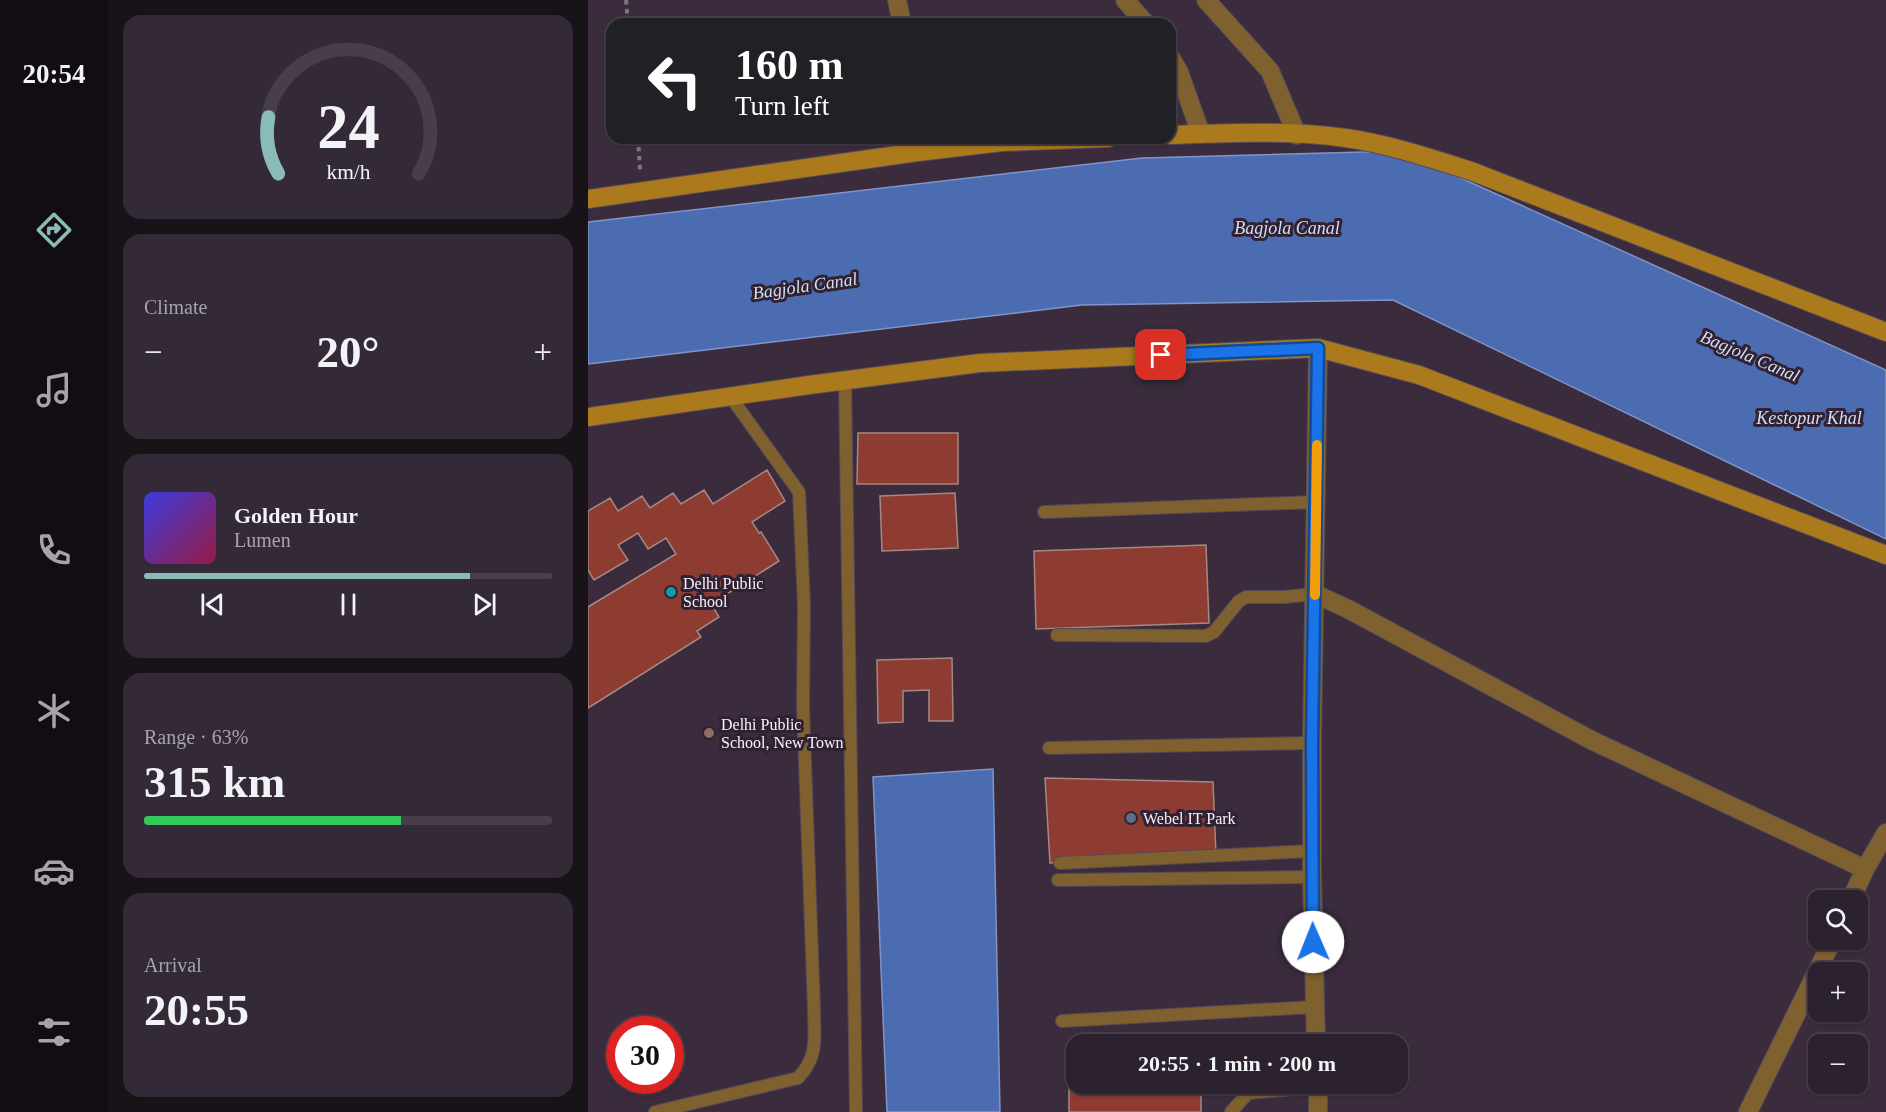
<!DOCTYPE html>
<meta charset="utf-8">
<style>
:root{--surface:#2c212e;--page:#342936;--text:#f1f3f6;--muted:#a6a3aa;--line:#483e4a;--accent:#8bbbb9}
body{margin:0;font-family:"Times New Roman",serif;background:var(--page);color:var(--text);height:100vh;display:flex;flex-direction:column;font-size:22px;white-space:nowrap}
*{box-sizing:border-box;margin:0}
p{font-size:20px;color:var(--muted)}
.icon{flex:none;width:33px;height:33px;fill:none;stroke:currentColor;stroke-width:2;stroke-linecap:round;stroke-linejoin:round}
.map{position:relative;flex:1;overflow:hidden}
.side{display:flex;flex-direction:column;gap:15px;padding:15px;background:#181219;width:480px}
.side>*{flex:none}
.top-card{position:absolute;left:18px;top:18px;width:570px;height:126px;border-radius:18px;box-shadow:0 2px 4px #0004,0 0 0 2px var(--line);background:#202124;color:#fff;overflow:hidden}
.buttons{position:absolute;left:1220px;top:890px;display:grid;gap:12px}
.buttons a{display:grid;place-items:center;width:60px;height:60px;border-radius:12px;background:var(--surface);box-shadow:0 2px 4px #0004,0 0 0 2px var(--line);font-size:30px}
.speed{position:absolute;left:18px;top:1016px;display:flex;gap:12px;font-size:30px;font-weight:700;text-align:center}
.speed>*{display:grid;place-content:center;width:78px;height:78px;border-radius:50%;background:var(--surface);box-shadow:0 2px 4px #0004,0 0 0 2px var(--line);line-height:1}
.speed .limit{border:9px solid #d22;background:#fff;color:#111}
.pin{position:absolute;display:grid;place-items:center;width:51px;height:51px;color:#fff;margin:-26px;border-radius:12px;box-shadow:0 3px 9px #0006}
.me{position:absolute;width:66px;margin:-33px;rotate:359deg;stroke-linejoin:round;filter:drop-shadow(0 0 4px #0008)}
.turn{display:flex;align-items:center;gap:21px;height:126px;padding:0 30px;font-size:27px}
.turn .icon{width:78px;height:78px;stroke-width:2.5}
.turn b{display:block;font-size:42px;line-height:51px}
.big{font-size:45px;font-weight:700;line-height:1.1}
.side .card{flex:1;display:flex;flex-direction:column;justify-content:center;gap:9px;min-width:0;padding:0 21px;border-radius:18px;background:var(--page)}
.side .dial{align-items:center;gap:0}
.dial svg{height:156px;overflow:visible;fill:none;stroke:var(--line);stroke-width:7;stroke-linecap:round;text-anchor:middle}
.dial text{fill:var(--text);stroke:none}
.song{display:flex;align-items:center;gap:18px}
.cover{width:72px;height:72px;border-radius:9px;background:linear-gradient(135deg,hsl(240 70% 55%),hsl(340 70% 35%))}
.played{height:6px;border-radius:3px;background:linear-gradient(90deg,var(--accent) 80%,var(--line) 80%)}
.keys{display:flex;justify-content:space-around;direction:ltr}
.heat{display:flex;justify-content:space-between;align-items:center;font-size:33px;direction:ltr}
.charge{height:9px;border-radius:4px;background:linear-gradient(90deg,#34c759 63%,var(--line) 0)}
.trip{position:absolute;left:478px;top:1034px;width:342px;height:60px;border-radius:18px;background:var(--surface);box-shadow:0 2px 4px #0004,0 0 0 2px var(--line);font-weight:700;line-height:60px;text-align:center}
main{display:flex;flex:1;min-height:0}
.tabs{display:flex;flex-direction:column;width:108px;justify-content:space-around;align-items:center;background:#120d12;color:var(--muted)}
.tabs .icon{width:42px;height:42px}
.tabs .selected{color:var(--accent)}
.tabs b{font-size:27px;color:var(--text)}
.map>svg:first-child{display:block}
.water{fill:#4c6cb1;stroke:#8094c8;stroke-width:1.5}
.building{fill:#8e3b32;stroke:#a58883;stroke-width:1.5}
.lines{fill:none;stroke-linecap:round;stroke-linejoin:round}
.lane-casing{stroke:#554858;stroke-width:14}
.street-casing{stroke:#554858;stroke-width:20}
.secondary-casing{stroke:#554858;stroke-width:20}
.path{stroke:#817584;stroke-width:4;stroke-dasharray:4.5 4.5;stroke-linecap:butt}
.lane{stroke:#7f612f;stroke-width:12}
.street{stroke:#7f612f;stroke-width:18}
.secondary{stroke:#ab7a1d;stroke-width:18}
.route-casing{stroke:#114b97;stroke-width:15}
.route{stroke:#1a73e8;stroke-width:10}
.slow{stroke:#f59e0b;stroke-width:10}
.culture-dot{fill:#0f9aa8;stroke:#302233;stroke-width:2}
.education-dot{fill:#8d6e63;stroke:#302233;stroke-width:2}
.service-dot{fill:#5c6f8a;stroke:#302233;stroke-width:2}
.labels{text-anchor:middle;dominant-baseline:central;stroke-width:6;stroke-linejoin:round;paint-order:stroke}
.poi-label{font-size:16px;fill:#faf1fd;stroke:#302233;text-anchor:start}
.water-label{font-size:18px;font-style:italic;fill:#d4def2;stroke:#302233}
</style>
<main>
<nav class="tabs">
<b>20:54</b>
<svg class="icon selected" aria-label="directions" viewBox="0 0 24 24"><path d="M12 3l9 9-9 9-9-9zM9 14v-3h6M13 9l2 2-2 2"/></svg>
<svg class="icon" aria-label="music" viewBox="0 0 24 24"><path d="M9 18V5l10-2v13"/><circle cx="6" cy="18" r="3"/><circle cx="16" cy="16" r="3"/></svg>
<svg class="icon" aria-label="phone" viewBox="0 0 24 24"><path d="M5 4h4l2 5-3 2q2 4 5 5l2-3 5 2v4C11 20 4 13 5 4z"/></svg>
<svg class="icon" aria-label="climate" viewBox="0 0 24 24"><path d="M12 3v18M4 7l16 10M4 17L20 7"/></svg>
<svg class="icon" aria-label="car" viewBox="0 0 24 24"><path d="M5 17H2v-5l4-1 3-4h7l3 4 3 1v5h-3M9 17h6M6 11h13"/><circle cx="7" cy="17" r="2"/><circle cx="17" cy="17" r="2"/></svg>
<svg class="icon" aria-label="filters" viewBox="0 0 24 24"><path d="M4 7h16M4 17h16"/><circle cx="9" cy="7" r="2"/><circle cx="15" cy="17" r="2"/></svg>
</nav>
<section class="side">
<div class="card dial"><svg viewBox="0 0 100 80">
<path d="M14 69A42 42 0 1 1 86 69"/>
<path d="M14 69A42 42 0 0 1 9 40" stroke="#8bbbb9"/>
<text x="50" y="56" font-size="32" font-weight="700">24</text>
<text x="50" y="72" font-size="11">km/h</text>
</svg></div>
<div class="card"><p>Climate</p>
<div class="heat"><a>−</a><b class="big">20°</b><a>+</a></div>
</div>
<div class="card">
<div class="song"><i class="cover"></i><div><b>Golden Hour</b><p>Lumen</p></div></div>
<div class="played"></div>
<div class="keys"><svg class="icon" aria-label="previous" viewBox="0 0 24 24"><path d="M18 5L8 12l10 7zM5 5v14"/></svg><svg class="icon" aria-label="pause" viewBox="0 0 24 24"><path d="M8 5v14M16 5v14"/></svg><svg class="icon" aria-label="next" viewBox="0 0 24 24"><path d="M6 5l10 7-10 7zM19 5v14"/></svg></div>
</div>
<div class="card"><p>Range · 63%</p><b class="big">315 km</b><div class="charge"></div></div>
<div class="card"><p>Arrival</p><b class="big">20:55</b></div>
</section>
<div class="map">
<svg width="1298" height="1112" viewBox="0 0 1298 1112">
<rect width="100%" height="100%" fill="#3a2c3d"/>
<!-- water -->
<g class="water">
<polygon points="813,151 1298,370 1298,539 805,300 494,305 0,364 0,222 554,158"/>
<polygon points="405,769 412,1112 299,1112 285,777"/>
</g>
<!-- building -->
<g class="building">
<polygon points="270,433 370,433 370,484 269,484"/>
<polygon points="179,470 197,501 164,522 171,533 173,532 191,561 123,604 131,617 109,631 113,637 0,708 0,607 88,554 78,538 60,549 50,533 30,545 40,560 6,580 0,570 0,511 22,498 30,511 54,496 62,508 85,493 93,504 116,490 125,504"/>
<polygon points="367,493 370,548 294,551 292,496"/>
<polygon points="618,545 621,623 448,629 446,551"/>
<polygon points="364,658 365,721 341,721 341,690 315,691 315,722 290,723 289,660"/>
<polygon points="457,778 625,782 628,855 462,863"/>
<polygon points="481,1050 489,1050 489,1083 613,1083 613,1112 481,1112"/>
</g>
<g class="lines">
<!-- lane casing -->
<g class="lane-casing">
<g id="lane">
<polyline points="257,380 268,1112"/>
<polyline points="456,512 728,502"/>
<polyline points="469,635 618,636 626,632 651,601 658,597 696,597 727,594"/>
<polyline points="461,748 724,743"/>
<polyline points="472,863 724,851"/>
<polyline points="470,880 724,877"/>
<polyline points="474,1021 726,1007"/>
<path d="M67 1112 210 1078C231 1056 226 1038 226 1009L215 707 216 605 211 492 142 396"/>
<polyline points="643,1112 660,1093 730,1087"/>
</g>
</g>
<!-- street casing -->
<g class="street-casing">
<g id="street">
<polyline points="309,0 314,24"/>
<polyline points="537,0 558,24"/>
<polyline points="618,0 682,71 709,135"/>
<polyline points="582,57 591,72 613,134"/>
<polyline points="727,594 760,609 1003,740 1277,869"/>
<polyline points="1263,900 1277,869 1298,833"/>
<polyline points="728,1044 724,877 724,743 730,348"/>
<polyline points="730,1083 730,1112"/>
<polyline points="1160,1112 1245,939"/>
</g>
</g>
<!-- secondary casing -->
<g class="secondary-casing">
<g id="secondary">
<path d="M582 135C640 133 700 130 758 138 800 144 842 158 883 171L1298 332"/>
<polyline points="0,199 330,152 414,142 521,138"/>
<polyline points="0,417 221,385 392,363 730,348 831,375 1298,555"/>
</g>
</g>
<!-- path -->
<g class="path">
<polyline points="38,0 40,24"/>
<polyline points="50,138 52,170"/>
</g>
<!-- lane -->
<use href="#lane" class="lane"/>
<!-- street -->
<use href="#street" class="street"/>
<!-- secondary -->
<use href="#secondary" class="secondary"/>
</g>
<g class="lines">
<!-- route casing -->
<g class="route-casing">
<polyline id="route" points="573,355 730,348 724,743 725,942"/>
</g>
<!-- route -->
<use href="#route" class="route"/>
<!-- slow -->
<polyline class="slow" points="727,595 729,445"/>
</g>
<!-- markers -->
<circle class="culture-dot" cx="83" cy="592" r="6"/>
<circle class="education-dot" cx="121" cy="733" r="6"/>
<circle class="service-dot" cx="543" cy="818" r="6"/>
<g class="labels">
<!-- poi labels -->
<g class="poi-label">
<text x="95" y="583">Delhi Public<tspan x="95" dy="18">School</tspan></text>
<text x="133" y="724">Delhi Public<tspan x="133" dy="18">School, New Town</tspan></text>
<text x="555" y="818">Webel IT Park</text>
</g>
<!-- water labels -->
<g class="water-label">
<text x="699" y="228">Bagjola Canal</text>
<text transform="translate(217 286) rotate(-8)">Bagjola Canal</text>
<text transform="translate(1162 356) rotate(23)">Bagjola Canal</text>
<text x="1221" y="418">Kestopur Khal</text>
</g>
</g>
</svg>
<div class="buttons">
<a><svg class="icon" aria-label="search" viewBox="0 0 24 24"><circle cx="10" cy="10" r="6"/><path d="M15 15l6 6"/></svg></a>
<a>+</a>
<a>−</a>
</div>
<div class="speed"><div class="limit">30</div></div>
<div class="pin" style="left:573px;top:355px;background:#d93025"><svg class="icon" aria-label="arrive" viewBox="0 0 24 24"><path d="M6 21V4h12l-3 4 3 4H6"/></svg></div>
<svg class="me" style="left:725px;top:942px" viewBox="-20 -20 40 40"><circle r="19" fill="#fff"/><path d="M0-13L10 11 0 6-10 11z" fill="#1a73e8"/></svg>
<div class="trip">20:55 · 1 min · 200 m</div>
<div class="top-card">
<div class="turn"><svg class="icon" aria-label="left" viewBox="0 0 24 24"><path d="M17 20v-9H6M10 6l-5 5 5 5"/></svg><div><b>160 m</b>Turn left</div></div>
</div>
</div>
</main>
